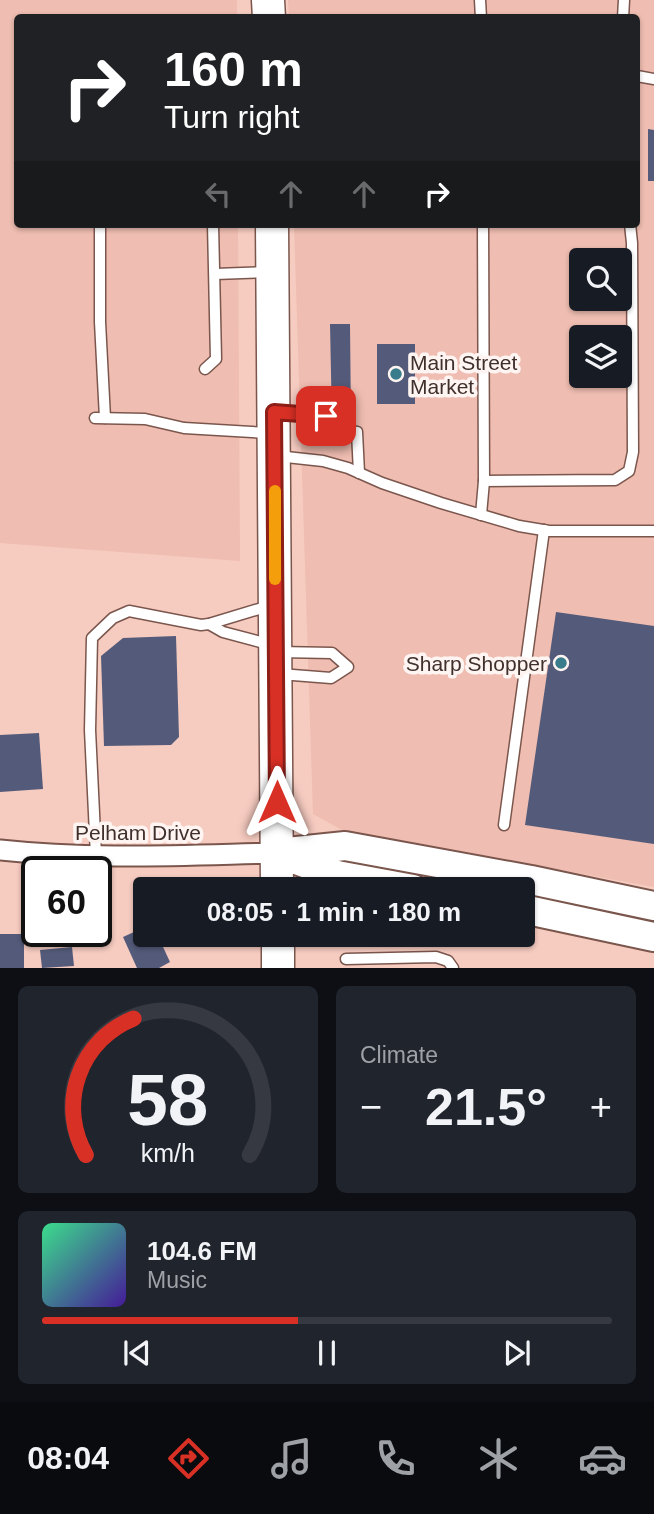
<!DOCTYPE html>
<meta charset="utf-8">
<style>
:root{--surface:#171b24;--page:#20242c;--text:#f1f3f6;--muted:#9ea1a6;--line:#363941;--accent:#d93025}
body{margin:0;font-family:Helvetica,sans-serif;background:var(--page);color:var(--text);height:100vh;display:flex;flex-direction:column;font-size:26px;white-space:nowrap}
*{box-sizing:border-box;margin:0}
p{font-size:23px;color:var(--muted)}
.icon{flex:none;width:38px;height:38px;fill:none;stroke:currentColor;stroke-width:2;stroke-linecap:round;stroke-linejoin:round}
.map{position:relative;height:968px;overflow:hidden}
.details{display:flex;flex-direction:column;gap:18px;padding:18px;background:#0d0f14;flex:1}
.details>*{flex:none}
.guide{position:absolute;left:14px;top:14px;width:626px;height:214px;border-radius:7px;box-shadow:0 2px 5px #0004;background:#202124;color:#fff;overflow:hidden}
.tools{position:absolute;left:569px;top:248px;display:grid;gap:14px}
.tools a{display:grid;place-items:center;width:63px;height:63px;border-radius:7px;background:var(--surface);box-shadow:0 2px 5px #0004;font-size:35px}
.speed{position:absolute;left:21px;top:856px;display:flex;gap:14px;font-size:35px;font-weight:700;text-align:center}
.speed>*{display:grid;place-content:center;width:91px;height:91px;border-radius:50%;background:var(--surface);box-shadow:0 2px 5px #0004;line-height:1}
.speed .limit{border:4px solid #111;border-radius:10px;background:#fff;color:#111}
.pin{position:absolute;display:grid;place-items:center;width:60px;height:60px;color:#fff;margin:-30px;border-radius:14px;box-shadow:0 4px 10px #0006}
.me{position:absolute;width:77px;margin:-38px;rotate:0deg;stroke-linejoin:round;filter:drop-shadow(0 0 5px #0008)}
.turn{display:flex;align-items:center;gap:24px;height:147px;padding:0 35px;font-size:32px}
.turn .icon{width:91px;height:91px;stroke-width:2.5}
.turn b{display:block;font-size:49px;line-height:60px}
.lanes{display:flex;align-items:center;height:66px;padding:0 35px;background:#0003;justify-content:center;gap:35px;direction:ltr}
.lanes .off{opacity:.35}
.big{font-size:52px;font-weight:800;line-height:1.1}
.details .widget{flex:1;display:flex;flex-direction:column;justify-content:center;gap:10px;min-width:0;padding:0 24px;border-radius:10px;background:var(--page)}
.details .dial{align-items:center;gap:0}
.dial svg{height:182px;overflow:visible;fill:none;stroke:var(--line);stroke-width:7;stroke-linecap:round;text-anchor:middle}
.dial text{fill:var(--text);stroke:none}
.song{display:flex;align-items:center;gap:21px}
.cover{width:84px;height:84px;border-radius:10px;background:linear-gradient(135deg,hsl(150 70% 55%),hsl(260 70% 35%))}
.played{height:7px;border-radius:4px;background:linear-gradient(90deg,var(--accent) 45%,var(--line) 45%)}
.keys{display:flex;justify-content:space-around;direction:ltr}
.heat{display:flex;justify-content:space-between;align-items:center;font-size:38px;direction:ltr}
.details .tiles{flex:1;display:grid;gap:18px;grid-template-columns:1fr 1fr}
.widget:last-child{grid-column:span 2}
.trip{position:absolute;left:133px;top:877px;width:402px;height:70px;border-radius:7px;background:var(--surface);box-shadow:0 2px 5px #0004;font-weight:800;line-height:70px;text-align:center}
.dock{display:flex;height:112px;justify-content:space-around;align-items:center;background:#090b0e;color:var(--muted)}
.dock .icon{width:49px;height:49px}
.dock .selected{color:var(--accent)}
.dock b{font-size:32px;color:var(--text)}
.map>svg:first-child{display:block}
.built{fill:#efbdb1;fill-rule:evenodd}
.building{fill:#545b7a}
.lines{fill:none;stroke-linecap:round;stroke-linejoin:round}
.lane-casing{stroke:#7b564d;stroke-width:13}
.street-casing{stroke:#7b564d;stroke-width:23}
.secondary-casing{stroke:#7b564d;stroke-width:32}
.primary-casing{stroke:#7b564d;stroke-width:35}
.lane{stroke:#fff;stroke-width:10}
.street{stroke:#fff;stroke-width:19}
.secondary{stroke:#fff;stroke-width:28}
.primary{stroke:#fff;stroke-width:32}
.route-casing{stroke:#8d1f18;stroke-width:18}
.route{stroke:#d93025;stroke-width:12}
.slow{stroke:#f59e0b;stroke-width:12}
.poi-dot{fill:#397d8c;stroke:#fef5f2;stroke-width:2.5}
.labels{text-anchor:middle;dominant-baseline:central;stroke-width:7;stroke-linejoin:round;paint-order:stroke}
.poi-label{font-size:21px;fill:#40302c;stroke:#fef5f2;text-anchor:start}
.street-label{font-size:21px;fill:#40302c;stroke:#fef5f2}
</style>
<div class="map">
<svg width="654" height="968" viewBox="0 0 654 968">
<rect width="100%" height="100%" fill="#f6cbc0"/>
<!-- built -->
<g class="built">
<polygon points="0,0 237,0 237,17 18,18 18,224 238,224 240,561 0,543"/>
<path d="M288 0H654V887L342 830 313 814 294 224H637V18L289 17ZM581 261H620V299H581ZM581 338H620V376H581Z"/>
</g>
<!-- building -->
<g class="building">
<polygon points="648,129 654,130 654,181 648,181"/>
<polygon points="330,324 350,324 351,423 332,422"/>
<rect x="377" y="344" width="38" height="60"/>
<polygon points="556,612 654,626 654,844 525,825"/>
<polygon points="176,636 179,737 171,745 104,746 101,656 123,638"/>
<polygon points="39,733 43,789 0,792 0,735"/>
<polygon points="145,927 145,934 157,934 170,962 159,968 137,968 123,937"/>
<rect x="0" y="934" width="24" height="34"/>
<polygon points="72,947 74,966 42,968 40,950"/>
</g>
<g class="lines">
<!-- lane casing -->
<g class="lane-casing">
<g id="lane">
<polyline points="480,0 481,18"/>
<polyline points="623,18 624,0"/>
<polyline points="637,76 654,79"/>
<polyline points="100,224 100,322 105,418"/>
<polyline points="215,274 269,272"/>
<polyline points="205,369 216,359 213,224"/>
<polyline points="278,412 326,417 336,429 357,432 359,473"/>
<polyline points="95,418 145,419 184,428 268,433"/>
<polyline points="277,456 323,461 348,468 382,483 441,503 519,526 549,531 654,531"/>
<polyline points="484,481 615,480 629,471 633,452 632,243 630,224"/>
<polyline points="481,515 484,481 483,224"/>
<polyline points="209,624 223,632 272,645"/>
<polyline points="279,652 332,653 348,667 331,678 280,674"/>
<polyline points="504,825 544,530"/>
<polyline points="96,855 90,730 92,638 113,618 129,611 201,625 209,624 272,605"/>
<polyline points="346,959 436,957 448,961 453,968"/>
</g>
</g>
<!-- street casing -->
<g class="street-casing">
<path id="street" d="M0 850C92 860 185 855 277 853"/>
</g>
<!-- secondary casing -->
<g class="secondary-casing">
<g id="secondary">
<polyline points="277,853 345,846 531,880 654,906"/>
<polyline points="283,855 337,875 413,889"/>
<polyline points="523,909 654,937"/>
</g>
</g>
<!-- primary casing -->
<g class="primary-casing">
<g id="primary">
<polyline points="268,0 269,18"/>
<polyline points="272,224 277,889"/>
<polyline points="278,934 278,968"/>
</g>
</g>
<!-- lane -->
<use href="#lane" class="lane"/>
<!-- street -->
<use href="#street" class="street"/>
<!-- secondary -->
<use href="#secondary" class="secondary"/>
<!-- primary -->
<use href="#primary" class="primary"/>
</g>
<g class="lines">
<!-- route casing -->
<g class="route-casing">
<polyline id="route" points="277,802 274,412 326,416"/>
</g>
<!-- route -->
<use href="#route" class="route"/>
<!-- slow -->
<polyline class="slow" points="275,491 275,579"/>
</g>
<!-- markers -->
<g class="poi-dot">
<circle cx="396" cy="374" r="7"/>
<circle cx="561" cy="663" r="7"/>
</g>
<g class="labels">
<!-- poi labels -->
<g class="poi-label">
<text x="410" y="362">Main Street<tspan x="410" dy="24">Market</tspan></text>
<text x="547" y="663" text-anchor="end">Sharp Shopper</text>
</g>
<!-- street labels -->
<g class="street-label">
<text x="138" y="832">Pelham Drive</text>
</g>
</g>
</svg>
<div class="tools">
<a><svg class="icon" aria-label="search" viewBox="0 0 24 24"><circle cx="10" cy="10" r="6"/><path d="M15 15l6 6"/></svg></a>
<a><svg class="icon" aria-label="layers" viewBox="0 0 24 24"><path d="M12 4l9 5-9 5-9-5zM3 14l9 5 9-5"/></svg></a>
</div>
<div class="speed"><div class="limit">60</div></div>
<div class="pin" style="left:326px;top:416px;background:#d93025"><svg class="icon" aria-label="arrive" viewBox="0 0 24 24"><path d="M6 21V4h12l-3 4 3 4H6"/></svg></div>
<svg class="me" style="left:277px;top:802px" viewBox="-20 -20 40 40"><path d="M0-17L14 15 0 8-14 15z" fill="#d93025" stroke="#fff" stroke-width="4"/></svg>
<div class="trip">08:05 · 1 min · 180 m</div>
<div class="guide">
<div class="turn"><svg class="icon" aria-label="right" viewBox="0 0 24 24"><path d="M7 20v-9h11M14 6l5 5-5 5"/></svg><div><b>160 m</b>Turn right</div></div>
<div class="lanes"><svg class="icon off" aria-label="left" viewBox="0 0 24 24"><path d="M17 20v-9H6M10 6l-5 5 5 5"/></svg><svg class="icon off" aria-label="ahead" viewBox="0 0 24 24"><path d="M12 20V5M6 11l6-6 6 6"/></svg><svg class="icon off" aria-label="ahead" viewBox="0 0 24 24"><path d="M12 20V5M6 11l6-6 6 6"/></svg><svg class="icon" aria-label="right" viewBox="0 0 24 24"><path d="M7 20v-9h11M14 6l5 5-5 5"/></svg></div>
</div>
</div>
<section class="details">
<div class="tiles">
<div class="widget dial"><svg viewBox="0 0 100 80">
<path d="M14 69A42 42 0 1 1 86 69"/>
<path d="M14 69A42 42 0 0 1 35 9" stroke="#d93025"/>
<text x="50" y="56" font-size="32" font-weight="700">58</text>
<text x="50" y="72" font-size="11">km/h</text>
</svg></div>
<div class="widget"><p>Climate</p>
<div class="heat"><a>−</a><b class="big">21.5°</b><a>+</a></div>
</div>
<div class="widget">
<div class="song"><i class="cover"></i><div><b>104.6 FM</b><p>Music</p></div></div>
<div class="played"></div>
<div class="keys"><svg class="icon" aria-label="previous" viewBox="0 0 24 24"><path d="M18 5L8 12l10 7zM5 5v14"/></svg><svg class="icon" aria-label="pause" viewBox="0 0 24 24"><path d="M8 5v14M16 5v14"/></svg><svg class="icon" aria-label="next" viewBox="0 0 24 24"><path d="M6 5l10 7-10 7zM19 5v14"/></svg></div>
</div>
</div>
</section>
<nav class="dock">
<b>08:04</b>
<svg class="icon selected" aria-label="directions" viewBox="0 0 24 24"><path d="M12 3l9 9-9 9-9-9zM9 14v-3h6M13 9l2 2-2 2"/></svg>
<svg class="icon" aria-label="music" viewBox="0 0 24 24"><path d="M9 18V5l10-2v13"/><circle cx="6" cy="18" r="3"/><circle cx="16" cy="16" r="3"/></svg>
<svg class="icon" aria-label="phone" viewBox="0 0 24 24"><path d="M5 4h4l2 5-3 2q2 4 5 5l2-3 5 2v4C11 20 4 13 5 4z"/></svg>
<svg class="icon" aria-label="climate" viewBox="0 0 24 24"><path d="M12 3v18M4 7l16 10M4 17L20 7"/></svg>
<svg class="icon" aria-label="car" viewBox="0 0 24 24"><path d="M5 17H2v-5l4-1 3-4h7l3 4 3 1v5h-3M9 17h6M6 11h13"/><circle cx="7" cy="17" r="2"/><circle cx="17" cy="17" r="2"/></svg>
</nav>
